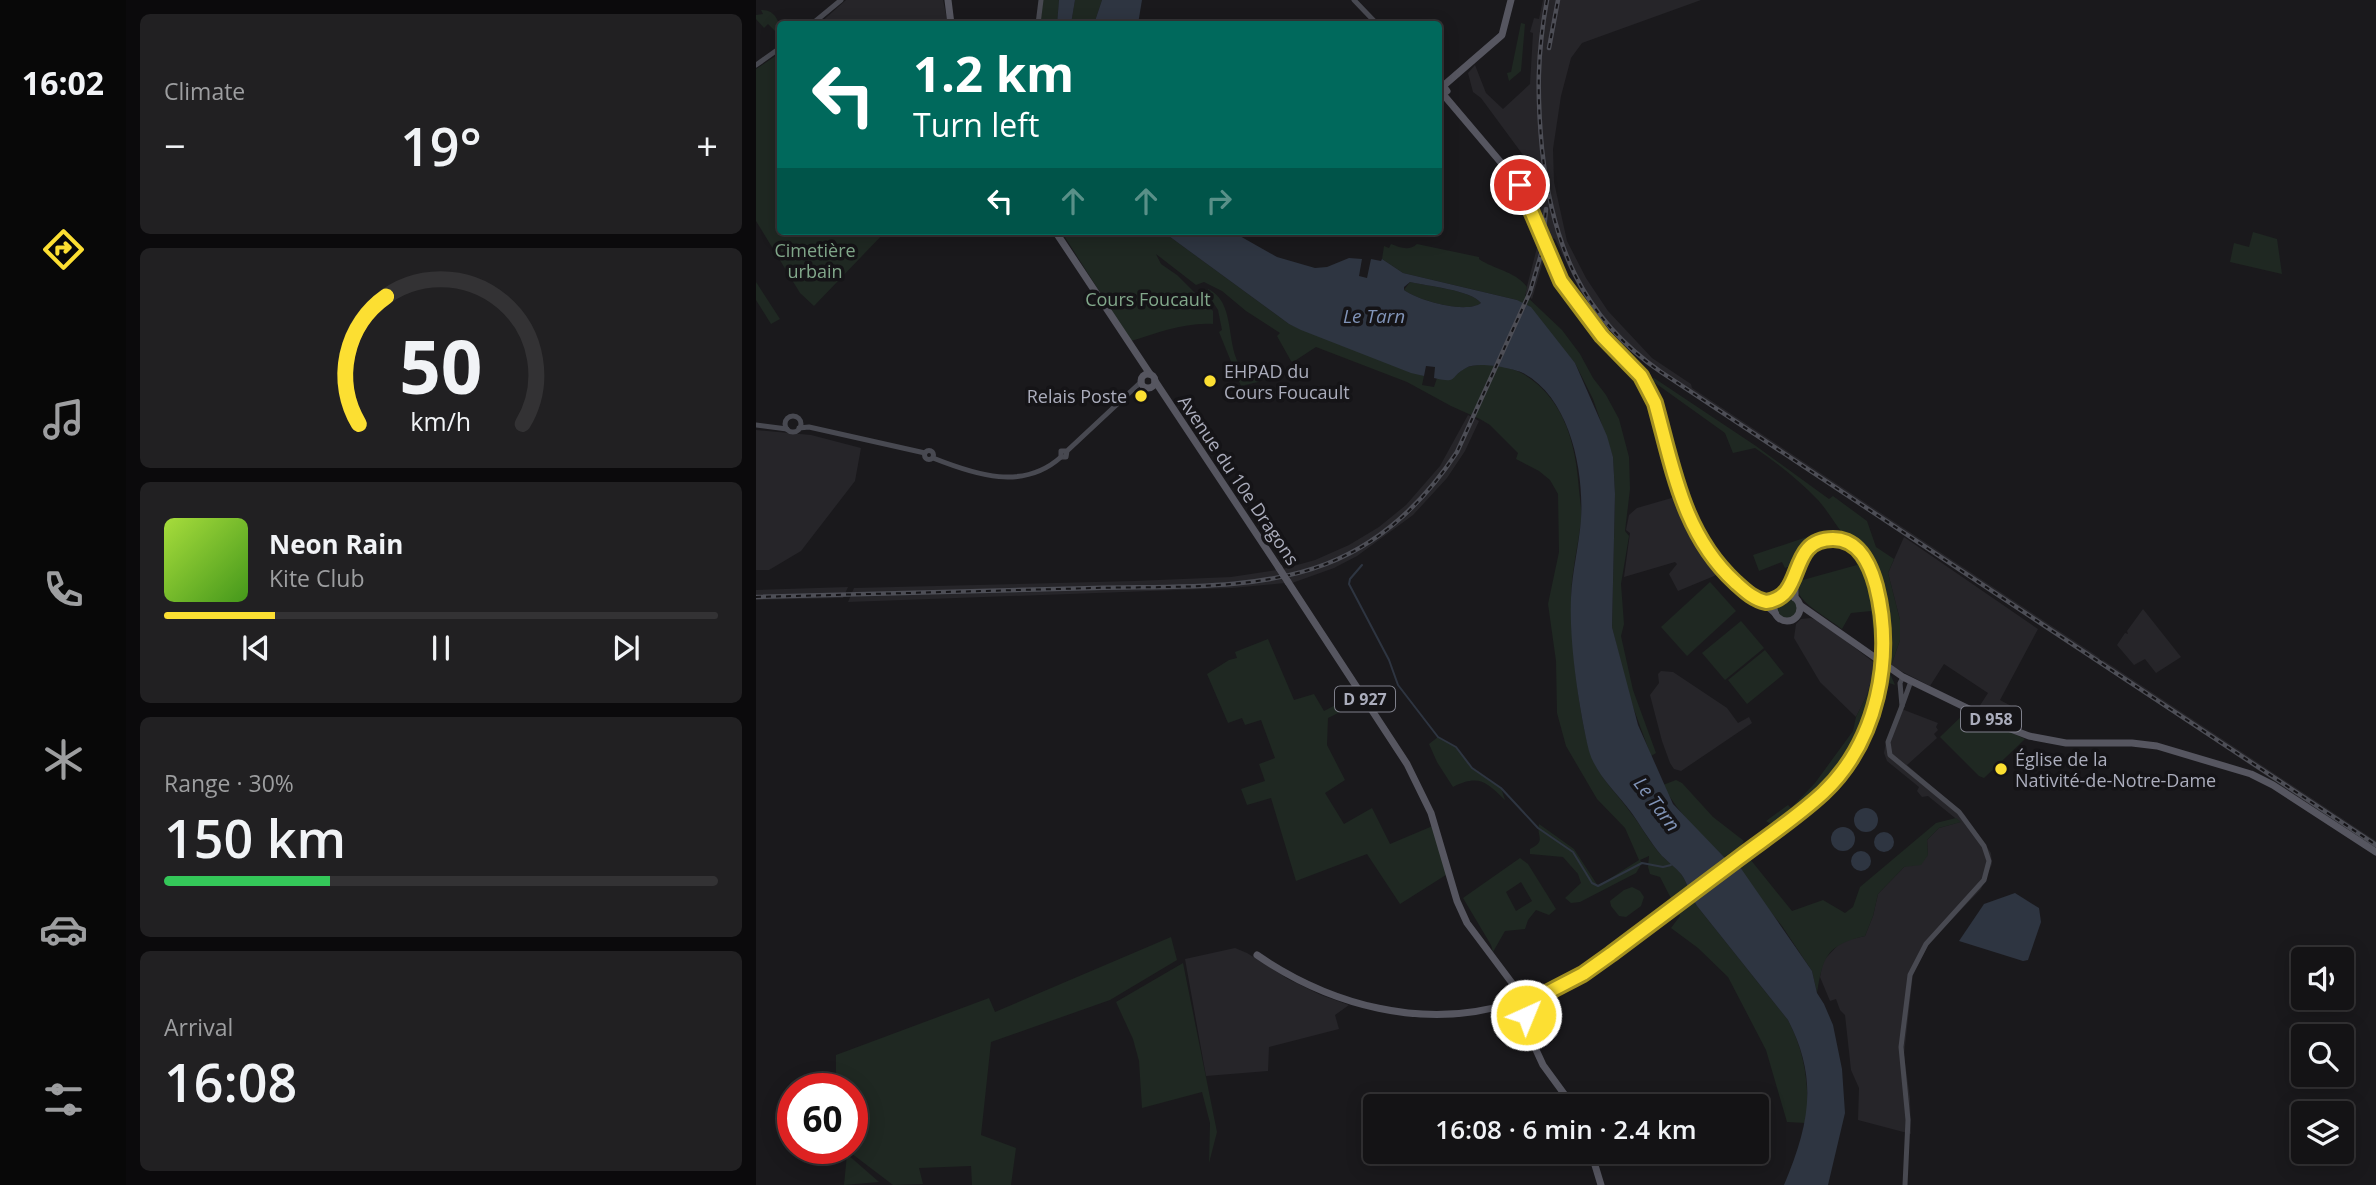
<!DOCTYPE html>
<meta charset="utf-8">
<style>
:root{--surface:#141315;--page:#212022;--text:#f1f3f6;--muted:#9d9ea0;--line:#333234;--accent:#fcdf32}
body{margin:0;font-family:"Open Sans",sans-serif;background:var(--page);color:var(--text);height:100vh;display:flex;flex-direction:column;font-size:26px;white-space:nowrap}
*{box-sizing:border-box;margin:0}
p{font-size:23px;color:var(--muted)}
.icon{flex:none;width:38px;height:38px;fill:none;stroke:currentColor;stroke-width:2;stroke-linecap:round;stroke-linejoin:round}
.map{position:relative;flex:1;overflow:hidden}
.details{display:flex;flex-direction:column;gap:14px;padding:14px;background:#0b0a0c;width:630px}
.details>*{flex:none}
.top-card{position:absolute;left:21px;top:21px;width:665px;height:214px;border-radius:7px;box-shadow:0 4px 18px #0003,0 0 0 2px var(--line);background:#00695c;color:#fff;overflow:hidden}
.fabs{position:absolute;left:1535px;top:947px;display:grid;gap:14px}
.fabs a{display:grid;place-items:center;width:63px;height:63px;border-radius:7px;background:var(--surface);box-shadow:0 4px 18px #0003,0 0 0 2px var(--line);font-size:35px}
.speed{position:absolute;left:21px;top:1073px;display:flex;gap:14px;font-size:35px;font-weight:700;text-align:center}
.speed>*{display:grid;place-content:center;width:91px;height:91px;border-radius:50%;background:var(--surface);box-shadow:0 4px 18px #0003,0 0 0 2px var(--line);line-height:1}
.speed .limit{border:10px solid #d22;background:#fff;color:#111}
.pin{position:absolute;display:grid;place-items:center;width:60px;height:60px;color:#fff;margin:-30px;border:4px solid #fff;border-radius:50%;box-shadow:0 2px 7px #0007}
.me{position:absolute;width:77px;margin:-38px;rotate:44deg;stroke-linejoin:round;filter:drop-shadow(0 0 5px #0008)}
.turn{display:flex;align-items:center;gap:24px;height:147px;padding:0 21px;font-size:32px}
.turn .icon{width:91px;height:91px;stroke-width:2.5}
.turn b{display:block;font-size:49px;line-height:60px}
.lanes{display:flex;align-items:center;height:66px;padding:0 21px;background:#0003;justify-content:center;gap:35px;direction:ltr}
.lanes .off{opacity:.35}
.big{font-size:52px;font-weight:600;line-height:1.1}
.details .card{flex:1;display:flex;flex-direction:column;justify-content:center;gap:10px;min-width:0;padding:0 24px;border-radius:10px;background:var(--page)}
.details .dial{align-items:center;gap:0}
.dial svg{height:182px;overflow:visible;fill:none;stroke:var(--line);stroke-width:7;stroke-linecap:round;text-anchor:middle}
.dial text{fill:var(--text);stroke:none}
.song{display:flex;align-items:center;gap:21px}
.cover{width:84px;height:84px;border-radius:10px;background:linear-gradient(135deg,hsl(80 70% 55%),hsl(100 70% 35%))}
.played{height:7px;border-radius:4px;background:linear-gradient(90deg,var(--accent) 20%,var(--line) 20%)}
.keys{display:flex;justify-content:space-around;direction:ltr}
.heat{display:flex;justify-content:space-between;align-items:center;font-size:38px;direction:ltr}
.charge{height:10px;border-radius:5px;background:linear-gradient(90deg,#34c759 30%,var(--line) 0)}
.trip{position:absolute;left:607px;top:1094px;width:406px;height:70px;border-radius:7px;background:var(--surface);box-shadow:0 4px 18px #0003,0 0 0 2px var(--line);font-weight:600;line-height:70px;text-align:center}
main{display:flex;flex:1;min-height:0}
.tab-bar{display:flex;flex-direction:column;width:126px;justify-content:space-around;align-items:center;background:#080808;color:var(--muted)}
.tab-bar .icon{width:49px;height:49px}
.tab-bar .on{color:var(--accent)}
.tab-bar b{font-size:32px;color:var(--text)}
.map>svg:first-child{display:block}
.built{fill:#262529}
.green{fill:#1f2822;fill-rule:evenodd}
.water{fill:#2e3541;fill-rule:evenodd}
.lines{fill:none;stroke-linecap:round;stroke-linejoin:round}
.stream{stroke:#2e3541;stroke-width:2}
.secondary{stroke:#484951;stroke-width:5}
.primary{stroke:#565660;stroke-width:7}
.rail-casing{stroke:#4d4e56;stroke-width:4.5}
.rail{stroke:#151417;stroke-width:2;stroke-dasharray:5;stroke-linecap:butt}
.primary-bridge{stroke:#565660;stroke-width:7}
.route-casing{stroke:#a49120;stroke-width:18}
.route{stroke:#fcdf32;stroke-width:12}
.poi-dot{fill:#fcdf32;stroke:#151417;stroke-width:2.5}
.labels{text-anchor:middle;dominant-baseline:central;stroke-width:7;stroke-linejoin:round;paint-order:stroke}
.shield{fill:#151417;stroke:#7e7f8a;stroke-width:2}
.shield-label{font-size:16px;font-weight:bold;fill:#abadbc}
.park-label{font-size:18px;fill:#82a88b;stroke:#151417}
.poi-label{font-size:18px;fill:#abadbc;stroke:#151417;text-anchor:start}
.street-label{font-size:18px;fill:#abadbc;stroke:#151417}
.water-label{font-size:19px;font-style:italic;fill:#8194b8;stroke:#151417}
</style>
<main>
<nav class="tab-bar">
<b>16:02</b>
<svg class="icon on" aria-label="directions" viewBox="0 0 24 24"><path d="M12 3l9 9-9 9-9-9zM9 14v-3h6M13 9l2 2-2 2"/></svg>
<svg class="icon" aria-label="music" viewBox="0 0 24 24"><path d="M9 18V5l10-2v13"/><circle cx="6" cy="18" r="3"/><circle cx="16" cy="16" r="3"/></svg>
<svg class="icon" aria-label="phone" viewBox="0 0 24 24"><path d="M5 4h4l2 5-3 2q2 4 5 5l2-3 5 2v4C11 20 4 13 5 4z"/></svg>
<svg class="icon" aria-label="climate" viewBox="0 0 24 24"><path d="M12 3v18M4 7l16 10M4 17L20 7"/></svg>
<svg class="icon" aria-label="car" viewBox="0 0 24 24"><path d="M5 17H2v-5l4-1 3-4h7l3 4 3 1v5h-3M9 17h6M6 11h13"/><circle cx="7" cy="17" r="2"/><circle cx="17" cy="17" r="2"/></svg>
<svg class="icon" aria-label="filters" viewBox="0 0 24 24"><path d="M4 7h16M4 17h16"/><circle cx="9" cy="7" r="2"/><circle cx="15" cy="17" r="2"/></svg>
</nav>
<section class="details">
<div class="card"><p>Climate</p>
<div class="heat"><a>−</a><b class="big">19°</b><a>+</a></div>
</div>
<div class="card dial"><svg viewBox="0 0 100 80">
<path d="M14 69A42 42 0 1 1 86 69"/>
<path d="M14 69A42 42 0 0 1 26 13" stroke="#fcdf32"/>
<text x="50" y="56" font-size="32" font-weight="700">50</text>
<text x="50" y="72" font-size="11">km/h</text>
</svg></div>
<div class="card">
<div class="song"><i class="cover"></i><div><b>Neon Rain</b><p>Kite Club</p></div></div>
<div class="played"></div>
<div class="keys"><svg class="icon" aria-label="previous" viewBox="0 0 24 24"><path d="M18 5L8 12l10 7zM5 5v14"/></svg><svg class="icon" aria-label="pause" viewBox="0 0 24 24"><path d="M8 5v14M16 5v14"/></svg><svg class="icon" aria-label="next" viewBox="0 0 24 24"><path d="M6 5l10 7-10 7zM19 5v14"/></svg></div>
</div>
<div class="card"><p>Range · 30%</p><b class="big">150 km</b><div class="charge"></div></div>
<div class="card"><p>Arrival</p><b class="big">16:08</b></div>
</section>
<div class="map">
<svg width="1620" height="1185" viewBox="0 0 1620 1185">
<rect width="100%" height="100%" fill="#1a191c"/>
<!-- built -->
<g class="built">
<polygon points="90,0 187,0 192,24 63,24"/>
<polygon points="787,0 945,0 826,43 815,58 805,96 797,149 798,182 811,241 830,278 852,311 896,358 935,384 936,388 1344,658 1340,662 896,368 869,346 849,324 824,291 799,239 791,236 785,224 781,174 725,98 717,92 712,73 719,65 730,93 747,109 774,84 777,33 774,32 778,18 783,19"/>
<polygon points="783,240 789,255 776,299 769,294"/>
<polygon points="712,415 723,421 709,451 691,478 657,515 601,556 578,568 536,583 527,569 559,560 593,545 623,527 650,505 684,466"/>
<polygon points="0,430 55,435 105,448 99,481 45,551 13,570 0,570"/>
<polygon points="919,497 939,541 963,574 922,591 913,574 921,564 919,562 868,577 874,533 870,530 873,515 881,508"/>
<polygon points="1148,537 1282,629 1244,700 1257,707 1255,724 1223,707 1232,693 1188,664 1174,686 1135,666 1144,640 1144,620 1132,573"/>
<polygon points="521,570 529,583 476,588 92,602 98,588 378,581 475,577"/>
<polygon points="92,587 87,598 0,600 0,590"/>
<polygon points="1387,609 1425,657 1400,673 1389,659 1378,665 1361,645 1369,633 1372,634 1371,631"/>
<polygon points="1055,618 1065,622 1120,664 1111,695 1100,717 1064,682 1038,638 1040,624 1045,619"/>
<polygon points="1347,660 1620,841 1620,849 1343,664"/>
<polygon points="905,671 917,672 971,708 982,723 993,717 996,723 925,771 918,769 914,763 906,741 894,695 903,683 902,674"/>
<polygon points="1143,708 1182,723 1180,727 1182,730 1178,734 1181,738 1151,765 1208,814 1235,853 1236,864 1225,889 1174,942 1157,974 1148,1055 1154,1098 1155,1134 1102,1120 1103,1088 1095,1070 1089,1015 1084,1010 1080,999 1074,1001 1064,977 1067,961 1086,941 1109,936 1117,916 1122,894 1148,867 1172,855 1171,840 1183,828 1204,822 1172,796 1166,797 1161,791 1163,787 1131,761 1128,753 1130,741"/>
<polygon points="479,948 491,953 532,979 565,995 593,1005 579,1015 583,1029 513,1047 512,1071 450,1076 429,959"/>
</g>
<!-- green -->
<g class="green">
<polygon points="287,0 303,0 301,24 284,24"/>
<polygon points="319,0 346,0 338,24 315,24"/>
<path d="M5 10C20 9 25 24 24 36L12 24 8 28 0 19V15L7 14Z"/>
<polygon points="765,23 769,24 765,71 753,81 751,73 755,72"/>
<polygon points="24,53 24,231 130,231 58,306 44,293 0,221 0,69"/>
<path d="M305 231H406L533 324 668 376 666 385 678 387 681 378C700 384 699 371 712 367 728 362 755 366 769 375 809 400 820 445 823 490 824 500 826 511 825 521 822 547 815 574 815 600 815 644 822 710 834 752 841 776 861 793 875 813 886 827 894 843 906 856 912 862 920 867 925 874 932 883 934 896 941 906L1032 1020C1049 1052 1054 1087 1050 1123L1031 1122 1010 1050 972 977 942 948 915 928 924 916 904 877 894 874 892 867 893 856 884 860 886 863 880 873 824 902 815 903 809 898 825 883 822 874 807 857 774 854V849C791 841 780 837 783 824L818 849 842 886 883 860 869 828 841 799 810 746 801 713 800 661 792 604 803 552 802 494 794 480 783 471 760 459 762 453 734 425 724 419 695 406 651 382 560 347 537 362 535 361 521 336 524 333 490 311 466 291 448 282 440 285 400 254 405 264 421 275 457 311V324C430 322 401 333 375 341Z"/>
<polygon points="1497,232 1521,239 1526,274 1474,262 1478,243 1493,247"/>
<path d="M635 244C645 248 653 251 661 244L723 257V259C739 270 759 271 771 287L769 295 806 330 824 354 837 378 850 395 863 419 873 457 874 489 869 531 873 536 865 584 868 624 865 636 877 690 900 753 895 756 873 696 856 627 859 494 857 457 837 399 819 363 761 300 647 273 626 259 628 246 633 248Z"/>
<polygon points="0,282 24,319 15,324 0,300"/>
<path d="M654 282C671 286 715 290 725 303 710 314 663 301 648 290Z"/>
<path d="M452 289C486 305 463 362 498 378L511 372 514 375 502 382 485 386 463 332 466 330 462 310 451 293Z"/>
<path d="M898 378 1000 446 1073 499 1077 496 1111 521 1120 547 1138 559 1132 573 1144 620V640L1135 666 1132 662C1133 632 1132 599 1120 571 1110 549 1106 553 1092 539 1080 527 1073 512 1062 500 1043 480 1021 463 999 448L977 453 969 433 895 380Z"/>
<polygon points="1051,537 1035,566 1029,568 1026,562 1003,571 997,555"/>
<path d="M1105 559C1123 589 1125 624 1125 658L1120 655 1115 611 1095 613 1086 629C1076 621 1045 603 1043 593 1043 589 1044 585 1043 581L1101 565 1100 561Z"/>
<polygon points="954,582 980,611 931,656 905,627"/>
<circle cx="1031" cy="608" r="10"/>
<polygon points="985,621 1008,648 969,680 946,653"/>
<polygon points="512,639 538,700 558,694 568,711 599,695 604,702 572,718 571,745 589,780 569,793 588,824 616,808 634,844 679,825 693,873 644,904 611,854 540,881 515,798 491,805 485,789 509,781 503,764 519,758 505,720 489,725 486,718 472,723 451,674 473,660 481,658 479,652"/>
<polygon points="1009,650 1028,674 991,704 972,680"/>
<path d="M1120 664 1133 671 1139 685 1133 683C1125 724 1102 758 1077 791L1078 794 994 859 1036 911 1067 900 1089 913 1097 907 1104 887 1180 823 1200 818 1205 822 1183 828 1171 840 1172 855 1165 865 1148 867 1122 894 1117 916 1109 936C1070 945 1067 957 1061 993L1056 971 1026 926 977 866 1013 839 1010 834 1015 824 1010 821 1032 805 1035 808 1059 783 1097 731 1100 717 1111 695Z"/>
<polygon points="1211,711 1269,739 1228,778 1223,776 1184,737"/>
<path d="M682 737 700 747 716 768 745 788 749 800C730 782 723 774 697 787L681 762 673 744Z"/>
<path d="M920 780 926 783 957 817 988 841 985 846 968 857C945 834 922 814 907 785Z"/>
<path d="M764 858 772 864 800 909 793 915 780 910 772 920 769 929 749 931 737 952 735 945 707 898ZM765 882 776 901 760 911 750 892Z"/>
<polygon points="876,887 884,891 888,897 885,906 870,917 863,916 855,906 854,901 868,890"/>
<polygon points="415,937 421,960 354,1000 235,1042 225,1135 260,1148 255,1185 216,1185 215,1166 163,1168 167,1184 137,1185 91,1150 96,1148 96,1088 80,1088 80,1055 233,998 239,1012"/>
<polygon points="427,963 461,1132 453,1163 454,1123 446,1092 386,1108 383,1061 377,1039 360,1002"/>
<polygon points="91,1154 123,1182 88,1185"/>
</g>
<!-- water -->
<g class="water">
<polygon points="303,0 319,0 315,24 301,24"/>
<polygon points="346,0 386,0 382,24 338,24"/>
<path d="M406 231H475L521 257 559 268 571 267 593 258 606 259 603 276 611 278 615 259 625 261 626 259 647 273 761 300 775 307 819 363 851 436 857 457 859 494 856 627 882 725 917 804 968 857 977 866 984 867 1056 971 1061 993 1068 1004 1077 1025 1086 1069 1089 1113 1072 1185H1028C1053 1125 1063 1080 1032 1020L941 906C934 896 932 883 925 874 919 867 912 862 906 856 894 842 885 826 875 812 861 793 840 775 833 751 823 708 813 643 815 598 816 572 823 546 825 519 828 470 814 398 767 373 756 368 721 361 710 368 693 377 703 384 678 378L679 367 670 366 668 376 655 373 545 330 533 324ZM654 282C671 286 715 290 725 303 710 314 663 301 648 290V287Z"/>
<circle cx="1110" cy="820" r="12"/>
<circle cx="1087" cy="839" r="12"/>
<circle cx="1128" cy="842" r="10"/>
<circle cx="1105" cy="861" r="10"/>
<polygon points="1259,893 1283,908 1285,922 1272,960 1267,961 1203,941 1228,904"/>
</g>
<g class="lines">
<!-- stream -->
<polyline class="stream" points="606,565 594,579 593,584 633,660 642,685 682,737 700,747 716,768 745,788 782,828 817,852 836,883 842,886 886,863 907,867 915,865"/>
<!-- secondary -->
<g class="secondary">
<polyline points="598,0 621,24"/>
<polyline points="56,24 85,0"/>
<polyline points="282,24 285,0"/>
<polyline points="0,65 24,48"/>
<circle cx="37" cy="424" r="8"/>
<polyline points="0,425 31,429"/>
<polyline points="43,428 53,427 169,453"/>
<circle cx="173" cy="455" r="4.5"/>
<polyline points="311,451 310,457 305,457 305,451 311,451 386,381"/>
<path d="M177 458C220 475 267 491 305 457"/>
<polyline points="1147,677 1144,683 1146,706 1155,681"/>
<polyline points="1146,706 1132,742 1134,755 1203,812 1228,846 1233,861 1228,880 1170,944 1154,975 1145,1047 1152,1120 1149,1185"/>
</g>
<!-- primary -->
<g class="primary">
<polyline points="192,0 195,24"/>
<polyline points="686,87 746,35 755,0"/>
<polygon points="688,87 691,91 687,94 684,90"/>
<path d="M686 93 764 185 805 281 846 336 888 380 899 403C916 463 925 525 969 572 984 588 1003 599 1019 613"/>
<polyline points="299,231 394,374"/>
<circle cx="392" cy="381" r="7"/>
<polyline points="399,381 523,568"/>
<polyline points="532,582 651,764 675,813 701,901 711,923 765,995"/>
<circle cx="1031" cy="608" r="13"/>
<path d="M1029 595C1040 581 1039 560 1053 547 1060 541 1068 539 1078 539 1124 540 1129 625 1128 658"/>
<polyline points="1039,598 1039,584"/>
<polyline points="1044,605 1147,677 1252,728 1273,736 1310,743 1376,743 1401,746 1495,774 1517,785 1620,852"/>
<path d="M501 955C574 1005 668 1031 755 1003"/>
<circle cx="763" cy="1004" r="9"/>
<polyline points="772,1006 785,994 820,978 855,954 1068,792 1096,755 1109,731 1118,708 1127,669"/>
<polyline points="759,1012 770,1028 787,1065 817,1106"/>
<polyline points="835,1152 845,1185"/>
</g>
<!-- rail casing -->
<g class="rail-casing">
<g id="rail">
<path d="M791 0C781 54 781 95 786 149 796 243 825 317 905 372L1620 845"/>
<polyline points="793,48 802,0"/>
<path d="M0 597C113 594 226 591 339 588 414 586 500 591 570 564 627 542 668 502 701 452L774 292 786 251 790 209"/>
</g>
</g>
<!-- rail -->
<use href="#rail" class="rail"/>
<!-- primary-bridge -->
<g class="primary-bridge">
<polyline points="523,568 532,582"/>
<polyline points="1127,669 1128,658"/>
</g>
</g>
<g class="lines">
<!-- route casing -->
<g class="route-casing">
<path id="route" d="M764 185 805 281 846 336 885 376 899 403C917 468 927 534 979 582 989 591 997 599 1010 602 1051 597 1030 539 1077 539 1103 539 1114 564 1120 586 1138 657 1122 741 1067 793 1041 817 1011 837 983 858 940 890 898 922 855 954L827 974 777 1000 772 1006 770 1015"/>
</g>
<!-- route -->
<use href="#route" class="route"/>
</g>
<!-- markers -->
<g class="poi-dot">
<circle cx="454" cy="381" r="7"/>
<circle cx="385" cy="396" r="7"/>
<circle cx="1245" cy="769" r="7"/>
</g>
<g class="labels">
<!-- shield labels -->
<g class="shield">
<rect x="579" y="686.5" width="60" height="25" rx="5"/>
<rect x="1205" y="706.5" width="60" height="25" rx="5"/>
</g>
<g class="shield-label">
<text x="609" y="699">D 927</text>
<text x="1235" y="719">D 958</text>
</g>
<!-- park labels -->
<g class="park-label">
<text x="59" y="250">Cimetière<tspan x="59" dy="21">urbain</tspan></text>
<text x="392" y="299">Cours Foucault</text>
</g>
<!-- poi labels -->
<g class="poi-label">
<text x="468" y="371">EHPAD du<tspan x="468" dy="21">Cours Foucault</tspan></text>
<text x="371" y="396" text-anchor="end">Relais Poste</text>
<text x="1259" y="759">Église de la<tspan x="1259" dy="21">Nativité-de-Notre-Dame</tspan></text>
</g>
<!-- street labels -->
<g class="street-label">
<text transform="translate(483 480) rotate(56)">Avenue du 10e Dragons</text>
</g>
<!-- water labels -->
<g class="water-label">
<text x="618" y="316">Le Tarn</text>
<text transform="translate(901 804) rotate(53)">Le Tarn</text>
</g>
</g>
</svg>
<div class="fabs">
<a><svg class="icon" aria-label="sound" viewBox="0 0 24 24"><path d="M4 9h4l5-4v14l-5-4H4zM17 9q2 3 0 6"/></svg></a>
<a><svg class="icon" aria-label="search" viewBox="0 0 24 24"><circle cx="10" cy="10" r="6"/><path d="M15 15l6 6"/></svg></a>
<a><svg class="icon" aria-label="layers" viewBox="0 0 24 24"><path d="M12 4l9 5-9 5-9-5zM3 14l9 5 9-5"/></svg></a>
</div>
<div class="speed"><div class="limit">60</div></div>
<div class="pin" style="left:764px;top:185px;background:#d93025"><svg class="icon" aria-label="arrive" viewBox="0 0 24 24"><path d="M6 21V4h12l-3 4 3 4H6"/></svg></div>
<svg class="me" style="left:770px;top:1015px" viewBox="-20 -20 40 40"><circle r="17" fill="#fcdf32" stroke="#fff" stroke-width="3"/><path d="M0-11L8 9 0 5-8 9z" fill="#fff"/></svg>
<div class="trip">16:08 · 6 min · 2.4 km</div>
<div class="top-card">
<div class="turn"><svg class="icon" aria-label="left" viewBox="0 0 24 24"><path d="M17 20v-9H6M10 6l-5 5 5 5"/></svg><div><b>1.2 km</b>Turn left</div></div>
<div class="lanes"><svg class="icon" aria-label="left" viewBox="0 0 24 24"><path d="M17 20v-9H6M10 6l-5 5 5 5"/></svg><svg class="icon off" aria-label="ahead" viewBox="0 0 24 24"><path d="M12 20V5M6 11l6-6 6 6"/></svg><svg class="icon off" aria-label="ahead" viewBox="0 0 24 24"><path d="M12 20V5M6 11l6-6 6 6"/></svg><svg class="icon off" aria-label="right" viewBox="0 0 24 24"><path d="M7 20v-9h11M14 6l5 5-5 5"/></svg></div>
</div>
</div>
</main>
